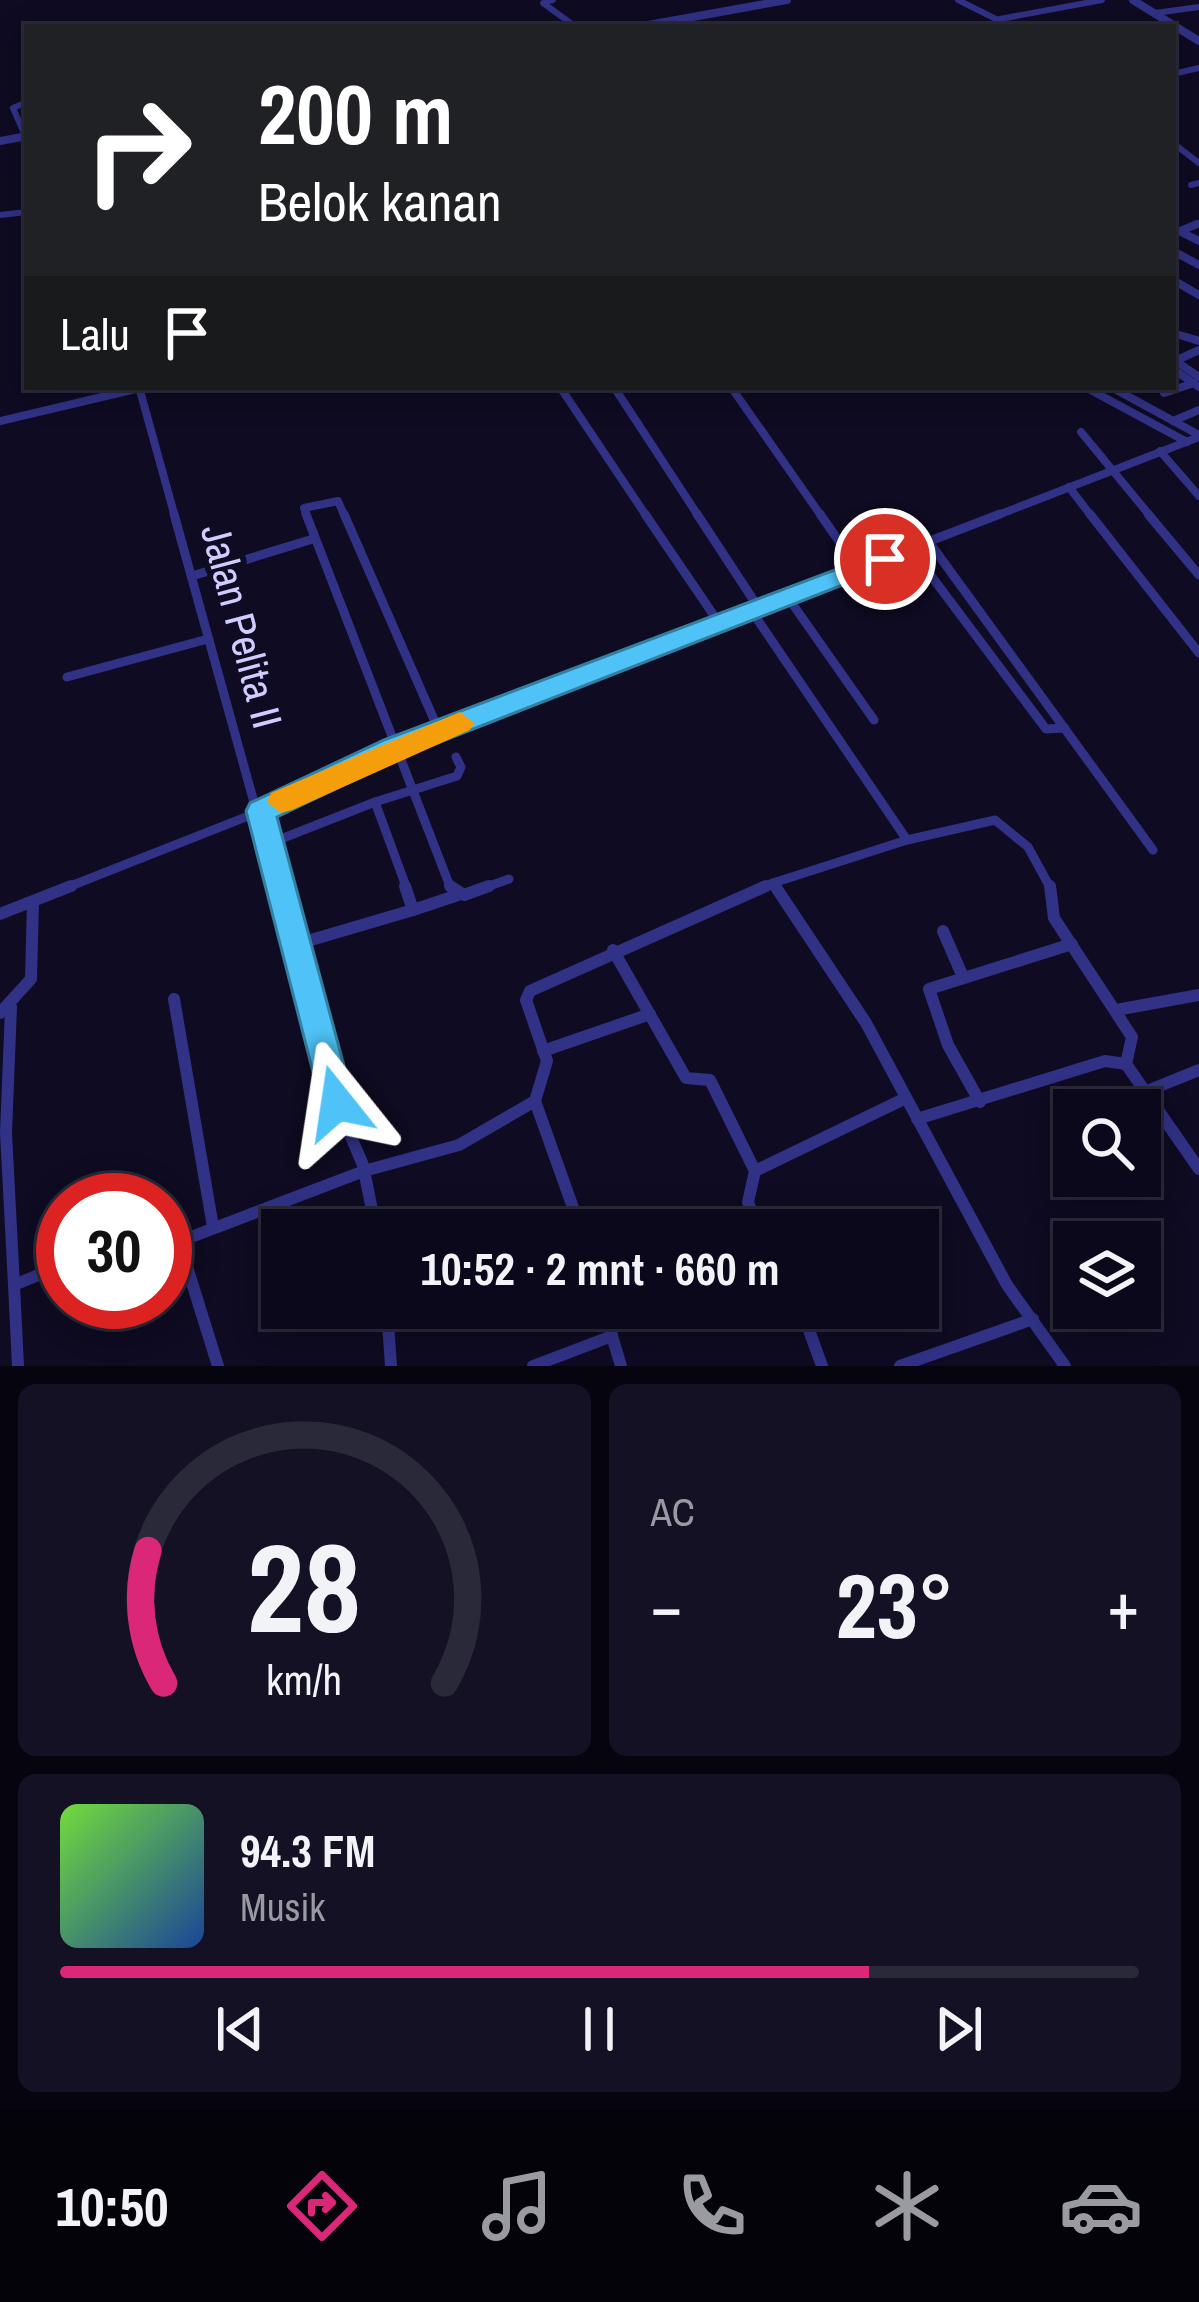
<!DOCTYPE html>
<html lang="id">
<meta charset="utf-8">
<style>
:root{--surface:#0a081a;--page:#131123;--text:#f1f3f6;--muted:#999aa2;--line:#2a2939;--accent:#db2777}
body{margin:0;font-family:"Archivo Narrow",sans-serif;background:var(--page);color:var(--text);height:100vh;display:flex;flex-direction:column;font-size:45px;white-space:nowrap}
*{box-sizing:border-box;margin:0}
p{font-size:39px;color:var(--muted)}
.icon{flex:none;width:66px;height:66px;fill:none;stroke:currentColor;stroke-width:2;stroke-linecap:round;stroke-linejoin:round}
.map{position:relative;height:1366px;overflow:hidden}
.drawer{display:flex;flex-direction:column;gap:18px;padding:18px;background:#06040e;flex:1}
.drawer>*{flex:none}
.hud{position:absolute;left:24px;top:24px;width:1152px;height:366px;border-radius:0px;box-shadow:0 6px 30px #0003,0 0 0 3px var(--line);background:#202124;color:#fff;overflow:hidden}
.buttons{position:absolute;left:1053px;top:1089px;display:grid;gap:24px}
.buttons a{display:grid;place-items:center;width:108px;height:108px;border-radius:0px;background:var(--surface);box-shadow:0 6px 30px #0003,0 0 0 3px var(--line);font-size:60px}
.speed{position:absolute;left:36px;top:1173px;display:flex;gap:24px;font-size:60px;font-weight:700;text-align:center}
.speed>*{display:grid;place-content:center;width:156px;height:156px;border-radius:50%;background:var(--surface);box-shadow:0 6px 30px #0003,0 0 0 3px var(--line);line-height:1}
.speed .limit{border:18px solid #d22;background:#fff;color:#111}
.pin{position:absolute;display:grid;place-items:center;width:102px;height:102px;color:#fff;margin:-51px;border:6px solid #fff;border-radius:50%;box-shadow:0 3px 12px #0007}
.me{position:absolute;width:132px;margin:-66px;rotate:345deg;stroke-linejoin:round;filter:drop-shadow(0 0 9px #0008)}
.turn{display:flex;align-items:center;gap:42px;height:252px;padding:0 36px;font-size:54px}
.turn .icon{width:156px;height:156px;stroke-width:2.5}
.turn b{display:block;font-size:84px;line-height:102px}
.then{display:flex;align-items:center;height:114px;padding:0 36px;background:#0003;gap:24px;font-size:45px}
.big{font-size:90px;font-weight:800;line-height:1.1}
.drawer .tile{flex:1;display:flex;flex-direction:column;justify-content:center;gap:18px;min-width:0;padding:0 42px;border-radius:18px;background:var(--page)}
.drawer .dial{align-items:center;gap:0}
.dial svg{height:312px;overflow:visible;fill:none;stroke:var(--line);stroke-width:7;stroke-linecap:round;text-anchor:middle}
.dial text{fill:var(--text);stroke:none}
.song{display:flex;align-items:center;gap:36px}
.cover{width:144px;height:144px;border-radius:18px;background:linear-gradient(135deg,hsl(100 70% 55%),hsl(220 70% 35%))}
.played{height:12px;border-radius:6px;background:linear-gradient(90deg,var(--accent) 75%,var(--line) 75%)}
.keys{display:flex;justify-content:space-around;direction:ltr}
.heat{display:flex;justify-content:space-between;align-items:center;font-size:66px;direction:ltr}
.drawer .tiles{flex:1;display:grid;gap:18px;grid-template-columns:1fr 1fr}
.tile:last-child{grid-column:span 2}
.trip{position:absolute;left:261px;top:1209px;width:678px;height:120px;border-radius:0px;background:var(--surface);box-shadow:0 6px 30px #0003,0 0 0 3px var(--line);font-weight:800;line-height:120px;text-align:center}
.tabs{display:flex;height:192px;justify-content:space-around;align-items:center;background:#04030a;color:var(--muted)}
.tabs .icon{width:84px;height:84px}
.tabs .selected{color:var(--accent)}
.tabs b{font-size:54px;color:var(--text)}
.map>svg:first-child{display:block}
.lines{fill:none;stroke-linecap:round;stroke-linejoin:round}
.minor-far3{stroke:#313186;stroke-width:6}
.minor-far2{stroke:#313186;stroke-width:8}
.minor-far1{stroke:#313186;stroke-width:9}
.minor{stroke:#313186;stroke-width:12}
.tertiary{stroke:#313186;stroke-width:8}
.route{fill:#4fc3f7;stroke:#337fa1;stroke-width:3}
.slow{fill:#f59e0b}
.labels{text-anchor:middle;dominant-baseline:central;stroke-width:12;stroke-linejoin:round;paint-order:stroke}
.street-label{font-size:42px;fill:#d0ccff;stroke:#0e0b22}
</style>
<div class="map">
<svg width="1199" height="1366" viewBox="0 0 1199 1366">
<rect width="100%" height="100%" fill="#0e0b22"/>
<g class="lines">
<!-- minor-far3 -->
<g class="minor-far3">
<polyline points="553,0 543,3 576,27"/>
<polyline points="958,0 1012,27"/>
<polyline points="1155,13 1199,7"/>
<polyline points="1000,19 1102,0"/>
<polyline points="1173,74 1199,68"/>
<polyline points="27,102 13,108 27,140"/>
<polyline points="1173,143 1199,163"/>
<polyline points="1191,185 1199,183"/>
<polyline points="0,215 27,212"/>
<polyline points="1190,227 1199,223"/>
</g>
<!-- minor-far2 -->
<g class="minor-far2">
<polyline points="1173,228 1199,241"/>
<polyline points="1178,232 1197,224"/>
<polyline points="1173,251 1199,265"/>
<polyline points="1173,280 1199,295"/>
<polyline points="1173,333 1199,341"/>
<polyline points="1173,359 1199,377"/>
<polyline points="1175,361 1199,350"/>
<polyline points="1173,369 1199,387"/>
<polyline points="139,387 175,517"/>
<polyline points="560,387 647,517"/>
<polyline points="614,387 699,517"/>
<polyline points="731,387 822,517"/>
<polyline points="1085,387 1187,442"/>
<polyline points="1111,387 1199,435"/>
<polyline points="1164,393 1194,383"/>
<polyline points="0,421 140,388"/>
<polyline points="1173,421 1199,410"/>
<polyline points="1081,432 1151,517"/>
<polyline points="1160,451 1199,496"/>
<polyline points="1069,487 1092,517"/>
<polyline points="307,517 304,508 338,501 345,517"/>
<polyline points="993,517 1199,437"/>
</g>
<!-- minor-far1 -->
<g class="minor-far1">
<polyline points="174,514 278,889"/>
<polyline points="306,514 451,889"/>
<polyline points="344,514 439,731"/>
<polyline points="645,514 721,626"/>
<polyline points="697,514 760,610"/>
<polyline points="820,514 859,570"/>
<polyline points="1090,514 1199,653"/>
<polyline points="1148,514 1199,575"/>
<polyline points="929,542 1153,850"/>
<polyline points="911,549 1046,729 1065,728"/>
<polyline points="192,576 313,539"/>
<polyline points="789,599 874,720"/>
<polyline points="753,613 907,840 995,820 1028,847 1051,889"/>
<polyline points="67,677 208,639"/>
<polyline points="375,802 457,776 461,767 456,757"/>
<polyline points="268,844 375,802 407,889"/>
<polyline points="773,883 907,840"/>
<polyline points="63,889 261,811 394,748 1000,514"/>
<polyline points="481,889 509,879"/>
<polyline points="759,889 773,883 777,889"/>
</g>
<!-- minor -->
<g class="minor">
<polyline points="277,886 337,1104 363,1165 376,1230"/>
<polyline points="450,886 464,895 489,886"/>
<polyline points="775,886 866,1023 1007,1285 1065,1366"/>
<polyline points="1050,886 1054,918 1132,1037 1126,1064 1199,1169"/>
<polyline points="413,910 458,895"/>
<polyline points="0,914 71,886"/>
<polyline points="943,931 963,977"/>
<polyline points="294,945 413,910 405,886"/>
<polyline points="613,950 686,1078 710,1080 755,1171"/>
<polyline points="174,999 213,1227"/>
<polyline points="11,1007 6,1133 14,1285"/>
<polyline points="1116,1010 1199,995"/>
<polyline points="0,1013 31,979 33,902"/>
<polyline points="543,1051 650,1014"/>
<polyline points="1147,1091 1199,1070"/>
<polyline points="535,1101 581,1230"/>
<polyline points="980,1102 948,1045 929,989 1072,944"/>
<polyline points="917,1119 1105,1061 1126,1064"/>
<polyline points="758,1230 748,1202 755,1171 906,1098"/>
<polyline points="179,1241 218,1366"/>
<polyline points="165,1247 364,1171 459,1145 535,1101 547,1061 526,1000 530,991 766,886"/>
<polyline points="387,1308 391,1366"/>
<polyline points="604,1308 612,1336"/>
<polyline points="801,1308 822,1366"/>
<polyline points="18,1366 14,1285 63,1265"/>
<polyline points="533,1366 612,1336 621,1366"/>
<polyline points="900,1366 1033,1319"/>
</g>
<!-- tertiary -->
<g class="tertiary">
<polyline points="1133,0 1199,41"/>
<polyline points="637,27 787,0"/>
<polyline points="0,141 27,136"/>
</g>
</g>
<!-- route -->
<polygon class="route" points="885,551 894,553 894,565 404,756 277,817 354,1103 349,1115 337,1120 324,1115 246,811 250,803 384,740"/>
<!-- slow -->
<polygon class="slow" points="460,712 474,723 470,730 292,810 281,813 267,802 271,793"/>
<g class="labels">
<!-- street labels -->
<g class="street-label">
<text transform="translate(242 626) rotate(75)">Jalan Pelita II</text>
</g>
</g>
</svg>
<div class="buttons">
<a><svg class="icon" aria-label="search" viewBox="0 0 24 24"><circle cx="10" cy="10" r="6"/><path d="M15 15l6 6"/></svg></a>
<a><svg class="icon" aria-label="layers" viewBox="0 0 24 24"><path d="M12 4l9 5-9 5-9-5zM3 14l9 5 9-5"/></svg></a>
</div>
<div class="speed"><div class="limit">30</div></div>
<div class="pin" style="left:885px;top:559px;background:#d93025"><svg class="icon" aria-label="arrive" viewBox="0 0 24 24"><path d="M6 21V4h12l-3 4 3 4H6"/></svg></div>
<svg class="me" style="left:337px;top:1103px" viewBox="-20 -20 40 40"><path d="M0-17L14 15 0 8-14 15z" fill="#4fc3f7" stroke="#fff" stroke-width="4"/></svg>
<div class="trip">10:52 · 2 mnt · 660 m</div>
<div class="hud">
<div class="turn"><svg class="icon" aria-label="right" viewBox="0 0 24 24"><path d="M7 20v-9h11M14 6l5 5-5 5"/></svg><div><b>200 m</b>Belok kanan</div></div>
<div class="then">Lalu<svg class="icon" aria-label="arrive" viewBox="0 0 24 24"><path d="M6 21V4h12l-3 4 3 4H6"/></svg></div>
</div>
</div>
<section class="drawer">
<div class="tiles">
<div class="tile dial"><svg viewBox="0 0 100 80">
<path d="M14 69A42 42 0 1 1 86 69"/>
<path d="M14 69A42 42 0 0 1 10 35" stroke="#db2777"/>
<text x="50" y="56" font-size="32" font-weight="700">28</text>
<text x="50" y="72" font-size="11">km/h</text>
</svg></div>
<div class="tile"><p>AC</p>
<div class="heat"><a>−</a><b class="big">23°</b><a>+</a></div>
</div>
<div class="tile">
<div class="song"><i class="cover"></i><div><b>94.3 FM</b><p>Musik</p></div></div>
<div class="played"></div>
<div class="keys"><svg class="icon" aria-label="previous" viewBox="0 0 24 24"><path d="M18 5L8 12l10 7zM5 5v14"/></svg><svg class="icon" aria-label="pause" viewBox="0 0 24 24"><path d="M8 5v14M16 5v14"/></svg><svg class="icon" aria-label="next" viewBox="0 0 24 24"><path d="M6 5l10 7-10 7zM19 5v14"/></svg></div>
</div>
</div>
</section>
<nav class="tabs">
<b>10:50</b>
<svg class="icon selected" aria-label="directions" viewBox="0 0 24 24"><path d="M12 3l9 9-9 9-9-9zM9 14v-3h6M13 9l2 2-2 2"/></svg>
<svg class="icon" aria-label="music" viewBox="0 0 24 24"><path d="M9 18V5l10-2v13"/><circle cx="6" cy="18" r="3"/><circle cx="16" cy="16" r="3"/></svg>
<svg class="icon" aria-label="phone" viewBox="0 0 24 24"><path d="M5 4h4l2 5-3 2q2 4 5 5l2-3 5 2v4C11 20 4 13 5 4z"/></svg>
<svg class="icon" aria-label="climate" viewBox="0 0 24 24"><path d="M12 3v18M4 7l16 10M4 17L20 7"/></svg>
<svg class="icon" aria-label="car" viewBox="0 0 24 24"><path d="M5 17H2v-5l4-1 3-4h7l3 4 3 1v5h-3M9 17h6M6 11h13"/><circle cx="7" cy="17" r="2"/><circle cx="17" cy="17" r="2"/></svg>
</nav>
